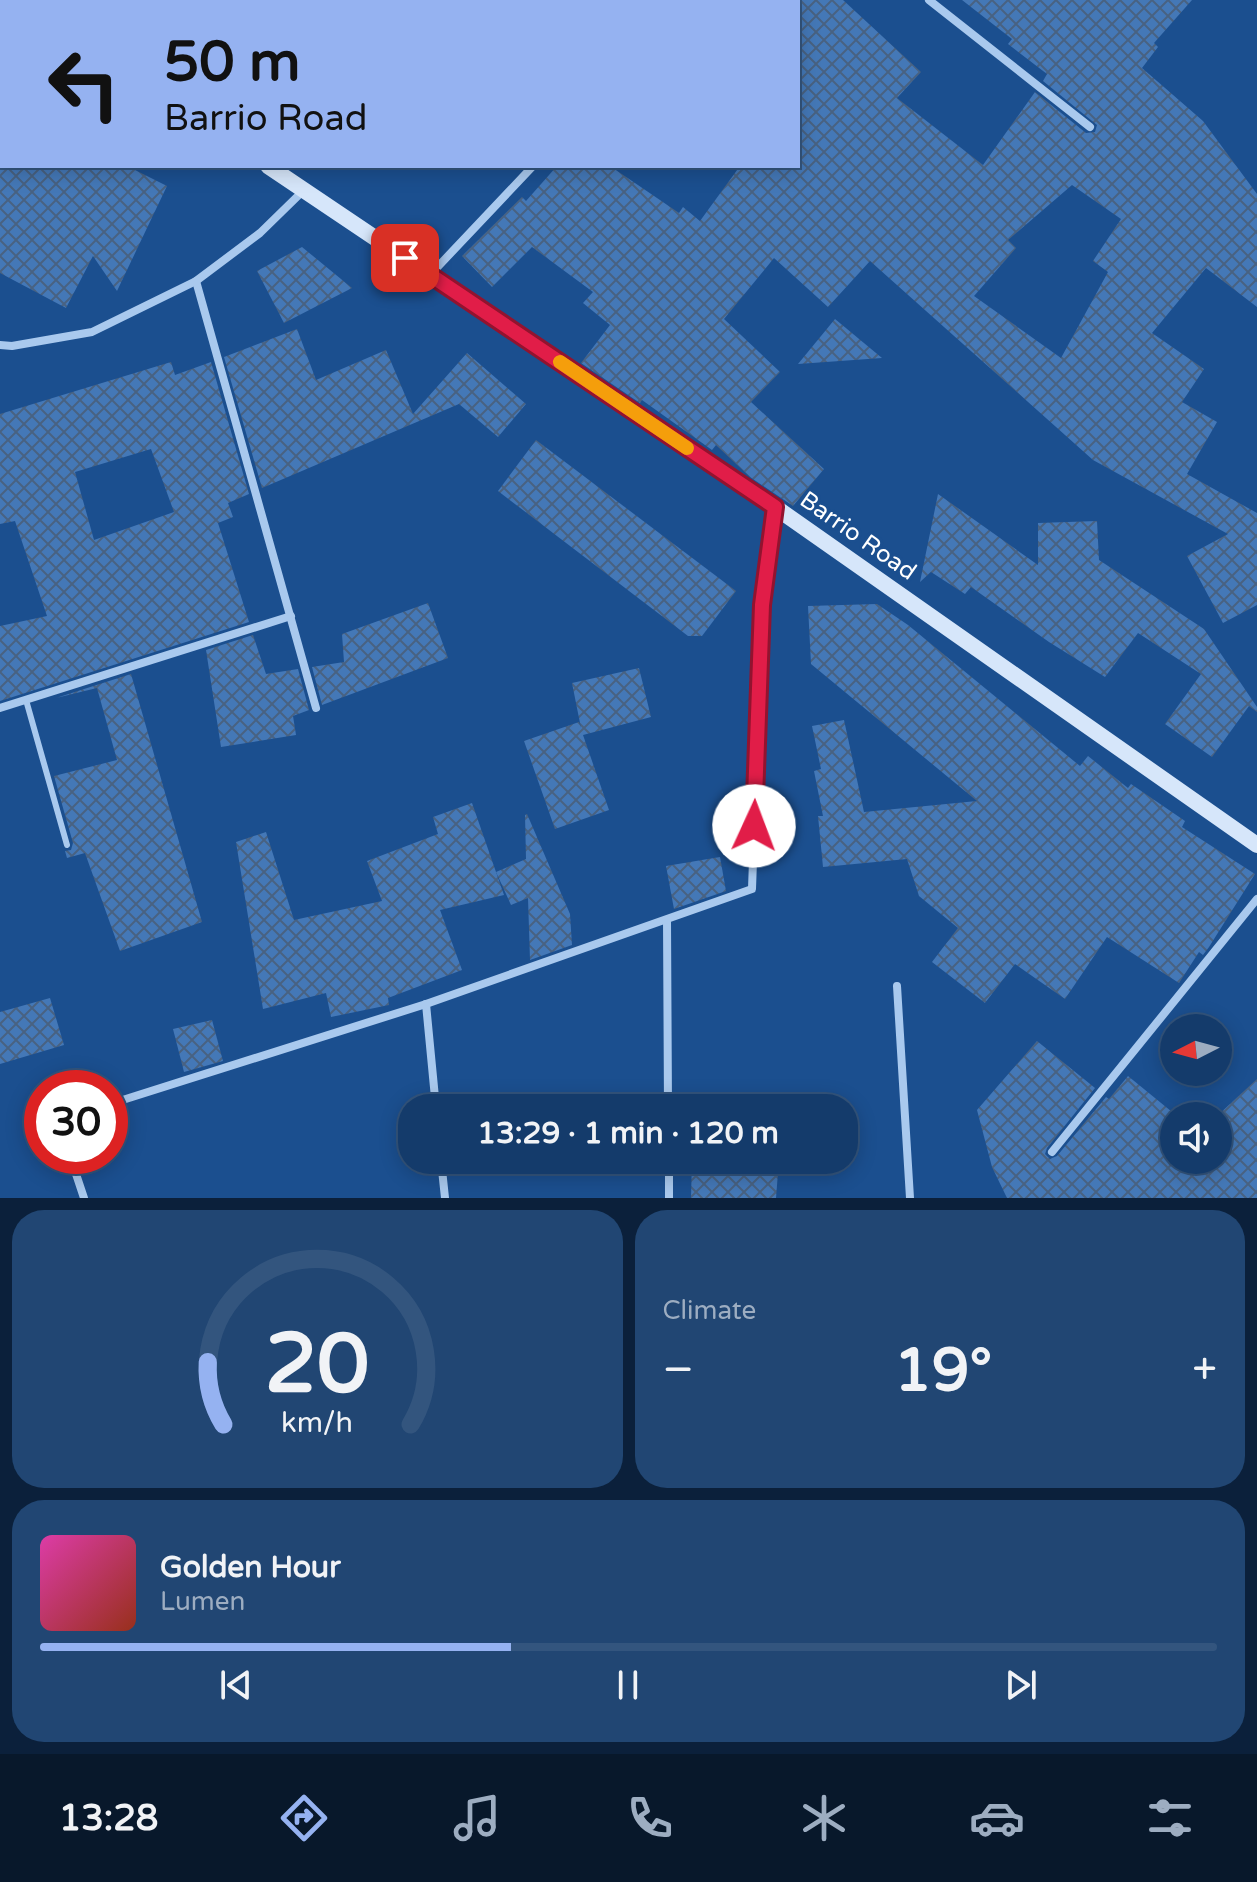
<!DOCTYPE html>
<meta charset="utf-8">
<style>
:root{--surface:#143b6b;--page:#214673;--text:#f1f3f6;--muted:#9dadc1;--line:#33557e;--accent:#95b2f1}
body{margin:0;font-family:"Varela Round",sans-serif;background:var(--page);color:var(--text);height:100vh;display:flex;flex-direction:column;font-size:30px;white-space:nowrap}
*{box-sizing:border-box;margin:0}
p{font-size:26px;color:var(--muted)}
.icon{flex:none;width:44px;height:44px;fill:none;stroke:currentColor;stroke-width:2;stroke-linecap:round;stroke-linejoin:round}
.map{position:relative;height:1198px;overflow:hidden}
.side{display:flex;flex-direction:column;gap:12px;padding:12px;background:#0b203b;flex:1}
.side>*{flex:none}
.guide{position:absolute;left:0px;top:0px;width:800px;height:168px;box-shadow:0 4px 20px #0003,0 0 0 2px var(--line);background:#95b2f1;color:#111;overflow:hidden}
.needle{width:52px;rotate:264deg}
.controls{position:absolute;left:1160px;top:1014px;display:grid;gap:16px}
.controls a{display:grid;place-items:center;width:72px;height:72px;border-radius:50%;background:var(--surface);box-shadow:0 4px 20px #0003,0 0 0 2px var(--line);font-size:40px}
.speed{position:absolute;left:24px;top:1070px;display:flex;gap:16px;font-size:40px;font-weight:700;text-align:center}
.speed>*{display:grid;place-content:center;width:104px;height:104px;border-radius:50%;background:var(--surface);box-shadow:0 4px 20px #0003,0 0 0 2px var(--line);line-height:1}
.speed .limit{border:12px solid #d22;background:#fff;color:#111}
.pin{position:absolute;display:grid;place-items:center;width:68px;height:68px;color:#fff;margin:-34px;border-radius:16px;box-shadow:0 4px 12px #0006}
.me{position:absolute;width:88px;margin:-44px;rotate:2deg;stroke-linejoin:round;filter:drop-shadow(0 0 6px #0008)}
.turn{display:flex;align-items:center;gap:28px;height:168px;padding:0 32px;font-size:36px}
.turn .icon{width:104px;height:104px;stroke-width:2.5}
.turn b{display:block;font-size:56px;line-height:68px}
.big{font-size:60px;font-weight:800;line-height:1.1}
.side .card{flex:1;display:flex;flex-direction:column;justify-content:center;gap:12px;min-width:0;padding:0 28px;border-radius:32px;background:var(--page)}
.side .dial{align-items:center;gap:0}
.dial svg{height:208px;overflow:visible;fill:none;stroke:var(--line);stroke-width:7;stroke-linecap:round;text-anchor:middle}
.dial text{fill:var(--text);stroke:none}
.song{display:flex;align-items:center;gap:24px}
.cover{width:96px;height:96px;border-radius:12px;background:linear-gradient(135deg,hsl(320 70% 55%),hsl(10 70% 35%))}
.played{height:8px;border-radius:4px;background:linear-gradient(90deg,var(--accent) 40%,var(--line) 40%)}
.keys{display:flex;justify-content:space-around;direction:ltr}
.heat{display:flex;justify-content:space-between;align-items:center;font-size:44px;direction:ltr}
.side .tiles{flex:1;display:grid;gap:12px;grid-template-columns:1fr 1fr}
.card:last-child{grid-column:span 2}
.trip{position:absolute;left:398px;top:1094px;width:460px;height:80px;border-radius:32px;background:var(--surface);box-shadow:0 4px 20px #0003,0 0 0 2px var(--line);font-weight:800;line-height:80px;text-align:center}
.tab-bar{display:flex;height:128px;justify-content:space-around;align-items:center;background:#08182b;color:var(--muted)}
.tab-bar .icon{width:56px;height:56px}
.tab-bar .selected{color:var(--accent)}
.tab-bar b{font-size:36px;color:var(--text)}
.map>svg:first-child{display:block}
.building{fill:url(#building-cross-hatch);fill-rule:evenodd}
.lines{fill:none;stroke-linecap:round;stroke-linejoin:round}
.lane{stroke:#a9c9ee;stroke-width:6}
.street{stroke:#a9c9ee;stroke-width:8}
.secondary{stroke:#d6e6fa;stroke-width:16}
.route-casing{stroke:#92132f;stroke-width:20}
.route{stroke:#e11d48;stroke-width:14}
.slow{stroke:#f59e0b;stroke-width:14}
.labels{text-anchor:middle;dominant-baseline:central;stroke-width:6;stroke-linejoin:round;paint-order:stroke}
.street-label{font-size:24px;fill:#fff;stroke:#1b4f8f}
</style>
<div class="map">
<svg width="1257" height="1198" viewBox="0 0 1257 1198">
<defs>
<pattern id="building-cross-hatch" width="8" height="8" patternUnits="userSpaceOnUse" patternTransform="scale(2)"><rect width="8" height="8" fill="#4478b7"/><path d="M0 0l8 8M0 8l8-8" fill="none" stroke="#486282"/></pattern>
</defs>
<rect width="100%" height="100%" fill="#1b4f8f"/>
<!-- building -->
<g class="building">
<path d="M798 0H843L921 72 897 98 983 165 1035 92 1086 133 1095 132 1097 125 1043 81 1047 74 1008 44 1012 39 962 0H1192L1154 43 1158 47 1142 68 1203 121 1257 194V307L1206 268 1152 333 1204 369 1182 402 1217 422 1187 474 1257 513V605L1223 623 1187 556 1228 534 1093 460 870 261 828 307 774 258 724 319 780 372 751 402 824 469 793 506 750 477 716 445 712 450 642 400 640 403 581 363 610 325 583 303 593 292 532 247 492 287 462 256 522 197 526 201 557 166H610L679 213 683 207 700 221 740 166H798ZM1072 185 1121 219 1093 261 1108 272 1061 358 974 296 1016 248 1008 240Z"/>
<polygon points="0,166 127,166 167,186 117,291 93,256 66,308 0,273"/>
<polygon points="302,247 352,288 284,323 257,271"/>
<polygon points="835,319 882,358 798,364"/>
<polygon points="297,329 316,380 386,350 413,414 467,353 526,404 498,437 459,404 262,488 224,357"/>
<path d="M171 362 175 375 211 362 249 494 228 503 233 517 218 523 249 622 0 701V626L47 616 15 521 0 524V414ZM151 449 174 512 94 540 75 472Z"/>
<polygon points="536,440 736,591 702,636 688,636 498,491"/>
<polygon points="938,494 1038,565 1038,523 1097,521 1099,560 1204,629 1257,707 1257,712 1249,706 1212,757 1165,724 1201,674 1138,633 1105,677 1049,642 971,587 965,594 931,572 920,582"/>
<polygon points="428,603 448,658 322,705 312,667 344,662 342,634"/>
<polygon points="877,604 908,625 1080,766 1088,756 1128,788 1131,784 1185,821 1182,827 1255,874 1209,947 1203,955 1199,952 1179,983 1107,937 1065,999 1015,964 985,1003 932,962 958,928 919,896 907,859 823,867 818,816 823,816 814,771 821,769 812,726 844,720 864,812 977,801 811,664 808,606"/>
<polygon points="253,635 266,674 298,669 309,710 293,716 296,735 221,747 206,650"/>
<polygon points="639,668 651,717 583,735 609,810 555,829 524,741 579,722 581,728 572,683"/>
<polygon points="131,674 202,922 120,951 85,853 67,858 65,851 71,850 73,843 54,776 117,760 97,688 56,698"/>
<polygon points="472,803 504,895 440,910 462,970 388,998 389,1005 331,1017 326,993 263,1009 236,842 266,832 294,920 382,901 367,861 438,834 433,817"/>
<polygon points="527,814 570,914 572,945 530,960 528,898 511,905 496,872 526,859 525,815"/>
<polygon points="720,857 726,891 674,909 666,866"/>
<polygon points="50,998 64,1045 0,1064 0,1012"/>
<polygon points="212,1020 223,1061 184,1072 173,1029"/>
<polygon points="1037,1041 1095,1088 1047,1148 1045,1154 1050,1159 1057,1156 1106,1097 1109,1099 1128,1076 1177,1116 1174,1116 1174,1160 1218,1160 1217,1116 1257,1079 1257,1198 1007,1198 992,1167 977,1110"/>
<polygon points="692,1160 779,1160 776,1198 691,1198"/>
</g>
<g class="lines">
<!-- lane -->
<g class="lane">
<polyline points="308,2 308,0"/>
<polyline points="26,700 67,845"/>
</g>
<!-- street -->
<g class="street">
<polyline points="929,0 1090,127"/>
<polyline points="689,2 691,0"/>
<polyline points="430,275 533,166"/>
<polyline points="196,281 316,708"/>
<polyline points="0,345 12,346 92,332 196,281 260,233 304,190"/>
<polyline points="0,708 291,616"/>
<polyline points="667,920 668,1108"/>
<polyline points="897,986 910,1198"/>
<polyline points="426,1004 436,1108"/>
<polyline points="110,1104 426,1004 752,889 762,605 775,508"/>
<polyline points="1052,1152 1257,899"/>
<polyline points="70,1156 84,1198"/>
<polyline points="441,1160 445,1198"/>
<polyline points="669,1160 669,1198"/>
</g>
<!-- secondary -->
<g class="secondary">
<polyline points="27,0 30,2"/>
<polyline points="268,166 775,507 1257,845"/>
</g>
</g>
<g class="lines">
<!-- route casing -->
<g class="route-casing">
<polyline id="route" points="405,258 775,507 762,605 754,826"/>
</g>
<!-- route -->
<use href="#route" class="route"/>
<!-- slow -->
<polyline class="slow" points="560,362 687,448"/>
</g>
<g class="labels">
<!-- street labels -->
<g class="street-label">
<text transform="translate(858 536) rotate(35)">Barrio Road</text>
</g>
</g>
</svg>
<div class="controls">
<a><svg class="needle" viewBox="-14 -14 28 28"><path d="M0-13l5 13h-10z" fill="#e53935"/><path d="M0 13l5-13h-10z" fill="#9dadc1"/></svg></a>
<a><svg class="icon" aria-label="sound" viewBox="0 0 24 24"><path d="M4 9h4l5-4v14l-5-4H4zM17 9q2 3 0 6"/></svg></a>
</div>
<div class="speed"><div class="limit">30</div></div>
<div class="pin" style="left:405px;top:258px;background:#d93025"><svg class="icon" aria-label="arrive" viewBox="0 0 24 24"><path d="M6 21V4h12l-3 4 3 4H6"/></svg></div>
<svg class="me" style="left:754px;top:826px" viewBox="-20 -20 40 40"><circle r="19" fill="#fff"/><path d="M0-13L10 11 0 6-10 11z" fill="#e11d48"/></svg>
<div class="trip">13:29 · 1 min · 120 m</div>
<div class="guide">
<div class="turn"><svg class="icon" aria-label="left" viewBox="0 0 24 24"><path d="M17 20v-9H6M10 6l-5 5 5 5"/></svg><div><b>50 m</b>Barrio Road</div></div>
</div>
</div>
<section class="side">
<div class="tiles">
<div class="card dial"><svg viewBox="0 0 100 80">
<path d="M14 69A42 42 0 1 1 86 69"/>
<path d="M14 69A42 42 0 0 1 8 45" stroke="#95b2f1"/>
<text x="50" y="56" font-size="32" font-weight="700">20</text>
<text x="50" y="72" font-size="11">km/h</text>
</svg></div>
<div class="card"><p>Climate</p>
<div class="heat"><a>−</a><b class="big">19°</b><a>+</a></div>
</div>
<div class="card">
<div class="song"><i class="cover"></i><div><b>Golden Hour</b><p>Lumen</p></div></div>
<div class="played"></div>
<div class="keys"><svg class="icon" aria-label="previous" viewBox="0 0 24 24"><path d="M18 5L8 12l10 7zM5 5v14"/></svg><svg class="icon" aria-label="pause" viewBox="0 0 24 24"><path d="M8 5v14M16 5v14"/></svg><svg class="icon" aria-label="next" viewBox="0 0 24 24"><path d="M6 5l10 7-10 7zM19 5v14"/></svg></div>
</div>
</div>
</section>
<nav class="tab-bar">
<b>13:28</b>
<svg class="icon selected" aria-label="directions" viewBox="0 0 24 24"><path d="M12 3l9 9-9 9-9-9zM9 14v-3h6M13 9l2 2-2 2"/></svg>
<svg class="icon" aria-label="music" viewBox="0 0 24 24"><path d="M9 18V5l10-2v13"/><circle cx="6" cy="18" r="3"/><circle cx="16" cy="16" r="3"/></svg>
<svg class="icon" aria-label="phone" viewBox="0 0 24 24"><path d="M5 4h4l2 5-3 2q2 4 5 5l2-3 5 2v4C11 20 4 13 5 4z"/></svg>
<svg class="icon" aria-label="climate" viewBox="0 0 24 24"><path d="M12 3v18M4 7l16 10M4 17L20 7"/></svg>
<svg class="icon" aria-label="car" viewBox="0 0 24 24"><path d="M5 17H2v-5l4-1 3-4h7l3 4 3 1v5h-3M9 17h6M6 11h13"/><circle cx="7" cy="17" r="2"/><circle cx="17" cy="17" r="2"/></svg>
<svg class="icon" aria-label="filters" viewBox="0 0 24 24"><path d="M4 7h16M4 17h16"/><circle cx="9" cy="7" r="2"/><circle cx="15" cy="17" r="2"/></svg>
</nav>
